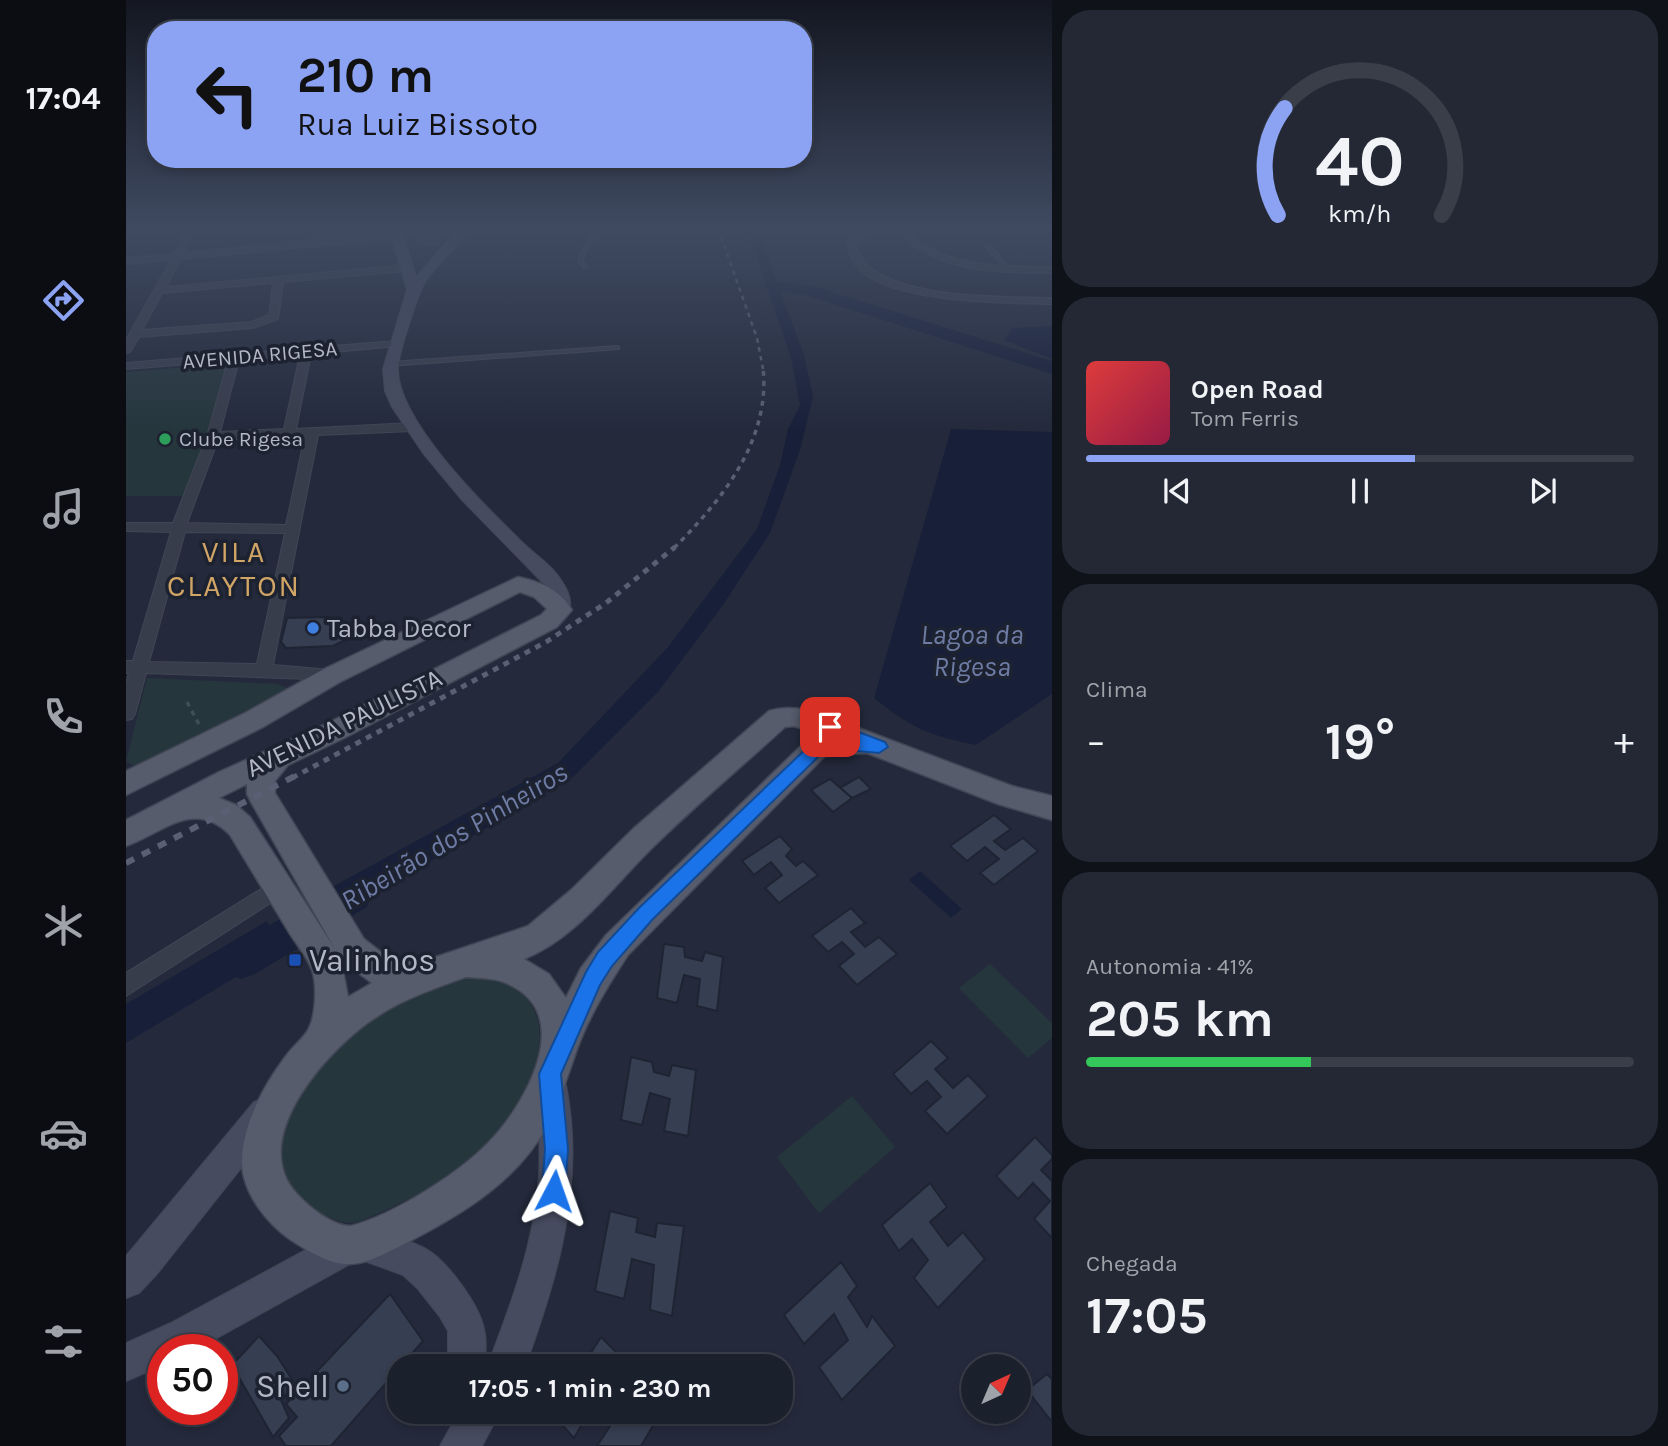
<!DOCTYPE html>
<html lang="pt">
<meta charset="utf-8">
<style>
:root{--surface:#1b202d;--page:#242835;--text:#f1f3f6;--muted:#a0a3aa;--line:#393e49;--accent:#8ca3f4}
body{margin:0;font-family:Karla,sans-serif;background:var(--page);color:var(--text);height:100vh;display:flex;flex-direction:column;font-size:26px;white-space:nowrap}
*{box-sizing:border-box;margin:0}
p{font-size:23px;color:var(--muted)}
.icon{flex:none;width:38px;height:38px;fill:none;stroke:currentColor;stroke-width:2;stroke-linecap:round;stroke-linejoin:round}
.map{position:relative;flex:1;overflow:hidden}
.sheet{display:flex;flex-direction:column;gap:10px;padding:10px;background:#0f1219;width:616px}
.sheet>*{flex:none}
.hud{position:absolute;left:21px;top:21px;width:665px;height:147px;border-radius:28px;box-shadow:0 4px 10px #0003,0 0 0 2px var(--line);background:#8ca3f4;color:#111;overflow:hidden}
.needle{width:46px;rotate:44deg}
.fabs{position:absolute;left:835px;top:1354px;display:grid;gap:14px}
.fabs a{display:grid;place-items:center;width:70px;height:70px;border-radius:50%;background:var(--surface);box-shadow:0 4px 10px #0003,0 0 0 2px var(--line);font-size:35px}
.speed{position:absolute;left:21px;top:1334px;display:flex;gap:14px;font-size:35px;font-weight:700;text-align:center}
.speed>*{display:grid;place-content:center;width:91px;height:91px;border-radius:50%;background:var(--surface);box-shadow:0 4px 10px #0003,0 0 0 2px var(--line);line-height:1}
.speed .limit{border:10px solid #d22;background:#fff;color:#111}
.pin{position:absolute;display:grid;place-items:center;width:60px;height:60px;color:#fff;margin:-30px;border-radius:14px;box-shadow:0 4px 10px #0006}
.me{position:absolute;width:77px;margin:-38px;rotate:4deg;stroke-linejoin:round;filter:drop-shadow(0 0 5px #0008)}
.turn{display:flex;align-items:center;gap:24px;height:147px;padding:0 35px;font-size:32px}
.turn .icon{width:91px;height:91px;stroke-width:2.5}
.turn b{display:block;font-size:49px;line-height:60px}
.big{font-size:52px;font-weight:700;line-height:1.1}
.sheet .widget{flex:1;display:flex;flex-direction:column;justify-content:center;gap:10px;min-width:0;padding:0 24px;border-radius:28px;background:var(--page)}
.sheet .dial{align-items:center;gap:0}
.dial svg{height:182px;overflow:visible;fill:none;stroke:var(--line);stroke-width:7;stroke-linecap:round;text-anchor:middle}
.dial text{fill:var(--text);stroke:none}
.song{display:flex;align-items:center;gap:21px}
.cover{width:84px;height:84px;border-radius:10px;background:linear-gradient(135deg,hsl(0 70% 55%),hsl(340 70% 35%))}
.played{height:7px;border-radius:4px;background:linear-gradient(90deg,var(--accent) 60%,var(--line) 60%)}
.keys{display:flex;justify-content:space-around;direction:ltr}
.heat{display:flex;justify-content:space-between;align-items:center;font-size:38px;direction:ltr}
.charge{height:10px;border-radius:5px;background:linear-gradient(90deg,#34c759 41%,var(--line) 0)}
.trip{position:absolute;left:261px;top:1354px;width:406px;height:70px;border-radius:28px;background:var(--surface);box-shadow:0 4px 10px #0003,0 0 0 2px var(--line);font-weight:700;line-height:70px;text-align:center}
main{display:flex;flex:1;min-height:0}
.tabs{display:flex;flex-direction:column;width:126px;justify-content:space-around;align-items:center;background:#0b0d12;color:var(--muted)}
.tabs .icon{width:49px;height:49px}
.tabs .on{color:var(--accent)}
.tabs b{font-size:32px;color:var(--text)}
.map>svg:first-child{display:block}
.green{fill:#26363d}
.water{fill:#182039}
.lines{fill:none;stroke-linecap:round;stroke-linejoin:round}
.river{fill:#182039;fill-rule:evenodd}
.building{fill:#363e52;stroke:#1f2433;stroke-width:2}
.lane-casing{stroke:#414655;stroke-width:2}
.street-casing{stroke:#414655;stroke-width:2}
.secondary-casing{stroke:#414655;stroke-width:2}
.primary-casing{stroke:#414655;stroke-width:3}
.path{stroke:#3f5055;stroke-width:3.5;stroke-dasharray:5 5;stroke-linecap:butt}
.lane{fill:#383d4c;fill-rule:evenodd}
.street{fill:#383d4c;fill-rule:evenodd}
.secondary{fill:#464b5f;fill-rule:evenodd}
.primary{fill:#565c6c;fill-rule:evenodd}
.rail-far3{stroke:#5a6073;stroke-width:2.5;stroke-dasharray:4.5 4.5;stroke-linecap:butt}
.rail-far2{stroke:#5a6073;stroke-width:3.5;stroke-dasharray:5 5;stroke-linecap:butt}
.rail-far1{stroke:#5a6073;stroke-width:5;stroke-dasharray:6 6;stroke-linecap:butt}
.rail{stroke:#5a6073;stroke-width:6;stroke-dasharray:9 9;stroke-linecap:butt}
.route{fill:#1a73e8;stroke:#114b97;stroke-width:2}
.leisure-dot{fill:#2e9e5b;stroke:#1d2231;stroke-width:2.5}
.shop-dot{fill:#3f7fe0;stroke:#1d2231;stroke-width:2.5}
.transit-dot{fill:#1a4fb4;stroke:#1d2231;stroke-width:2.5}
.service-dot{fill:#5c6f8a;stroke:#1d2231;stroke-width:2.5}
.labels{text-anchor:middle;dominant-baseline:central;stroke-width:7;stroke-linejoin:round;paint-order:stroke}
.far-street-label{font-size:21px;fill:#b3b8c7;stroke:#1d2231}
.far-poi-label{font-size:21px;fill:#b3b8c7;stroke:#1d2231;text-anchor:start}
.poi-label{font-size:26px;fill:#b3b8c7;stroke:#1d2231;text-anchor:start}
.street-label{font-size:26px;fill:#b3b8c7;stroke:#1d2231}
.water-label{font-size:28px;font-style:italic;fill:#6e7ca5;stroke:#1d2231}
.quarter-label{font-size:30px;letter-spacing:2px;fill:#d1a565;stroke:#1d2231}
.near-poi-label{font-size:32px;fill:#b3b8c7;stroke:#1d2231;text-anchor:start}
</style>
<main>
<nav class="tabs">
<b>17:04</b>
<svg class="icon on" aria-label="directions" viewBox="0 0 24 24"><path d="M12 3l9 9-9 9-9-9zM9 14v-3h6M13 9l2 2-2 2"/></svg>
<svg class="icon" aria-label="music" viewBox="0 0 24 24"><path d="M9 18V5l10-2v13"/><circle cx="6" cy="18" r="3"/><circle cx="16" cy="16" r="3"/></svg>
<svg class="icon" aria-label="phone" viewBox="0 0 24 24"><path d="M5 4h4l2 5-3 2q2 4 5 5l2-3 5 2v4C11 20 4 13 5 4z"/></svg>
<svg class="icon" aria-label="climate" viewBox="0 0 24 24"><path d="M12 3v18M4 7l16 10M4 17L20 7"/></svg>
<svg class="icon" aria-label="car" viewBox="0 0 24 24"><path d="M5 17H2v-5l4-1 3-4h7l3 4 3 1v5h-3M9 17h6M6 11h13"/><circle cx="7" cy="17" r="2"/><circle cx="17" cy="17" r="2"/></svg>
<svg class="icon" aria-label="filters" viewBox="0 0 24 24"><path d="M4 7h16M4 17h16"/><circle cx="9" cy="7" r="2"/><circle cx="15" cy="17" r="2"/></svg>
</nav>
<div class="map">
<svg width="926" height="1446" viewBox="0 0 926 1446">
<rect width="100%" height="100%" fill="#242a3c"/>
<!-- green -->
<g class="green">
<polygon points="102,364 61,496 0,496 0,372"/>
<polygon points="21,678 151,684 161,688 162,696 19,765 6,765 0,761"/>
<polygon points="864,964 926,1023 926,1038 902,1058 833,988"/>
<path d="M340 978C350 979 362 978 372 981 449 1006 403 1104 363 1142 331 1173 293 1196 253 1213 243 1217 233 1223 223 1223 216 1223 209 1219 203 1217 193 1213 177 1207 170 1200 150 1180 148 1139 161 1115 182 1075 217 1035 257 1012 283 997 313 988 340 978Z"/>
<polygon points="726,1096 769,1147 693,1213 651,1157"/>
</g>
<!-- water -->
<g class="water">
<polygon points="621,228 631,228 678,355 687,397 674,450 644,533 597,605 532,692 448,776 215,914 199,891 432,763 542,647 631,529 654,465 662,429 674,405 665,358"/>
<polygon points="926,326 926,359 878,340 886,328"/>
<path d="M825 429 926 432V694L850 745C802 735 787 729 748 698Z"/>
<polygon points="794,871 836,909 825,918 783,880"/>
<polygon points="141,921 155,950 0,1043 0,1004"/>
</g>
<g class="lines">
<!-- river -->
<g class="river">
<polygon points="647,281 687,286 926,361 926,374 679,295 641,290 638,286"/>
<polygon points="228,879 241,883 246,895 241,907 129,974 115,979 101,974 95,961 101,948"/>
</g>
</g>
<!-- building -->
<g class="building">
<polygon points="321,234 313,248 293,247 284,237"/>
<polygon points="202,617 226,637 207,646 160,648 155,642 161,618"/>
<polygon points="733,777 745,789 726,798 714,788"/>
<polygon points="704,779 726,798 707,812 685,790"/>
<polygon points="868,815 885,829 868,841 879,850 897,838 912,851 868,885 854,873 873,859 859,847 841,861 824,846"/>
<polygon points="654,836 666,849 660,856 670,866 677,861 692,875 653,903 639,888 656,875 645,862 628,875 616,861"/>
<polygon points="725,908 739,923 725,932 739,947 753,937 771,954 731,985 713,966 728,954 716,942 702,952 686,936"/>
<polygon points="538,944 558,947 559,957 576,961 579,952 597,957 591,1011 571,1006 574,979 558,975 551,1003 531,998"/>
<polygon points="805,1041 822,1058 809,1069 827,1088 842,1075 862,1096 821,1134 799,1111 815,1097 801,1081 785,1094 767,1074"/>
<polygon points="505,1057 526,1062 528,1072 543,1076 546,1065 570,1070 562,1136 538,1131 544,1099 524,1093 516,1125 495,1120"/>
<polygon points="909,1137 926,1155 926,1159 915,1170 926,1181 926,1238 908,1219 924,1201 907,1183 892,1199 870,1176"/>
<polygon points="804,1183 821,1207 804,1222 822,1246 837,1232 859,1259 812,1308 788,1278 802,1260 786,1239 773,1251 756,1225"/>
<polygon points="484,1211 512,1218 510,1232 529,1237 531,1223 558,1226 546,1316 524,1310 528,1265 506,1259 498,1299 469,1291"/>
<polygon points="715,1262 731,1286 722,1297 741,1327 746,1316 769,1346 716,1400 693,1367 722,1340 708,1314 678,1344 658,1315"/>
<polygon points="264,1294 297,1341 205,1446 160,1446 153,1436 171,1417 160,1404"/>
<polygon points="133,1336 151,1356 169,1384 155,1400 163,1418 147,1437 106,1365"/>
<polygon points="475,1337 495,1357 488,1367 456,1367"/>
<polygon points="921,1374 926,1379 926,1422 901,1390"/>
<polygon points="428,1412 463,1412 448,1438 427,1415"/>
<polygon points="480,1412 535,1412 515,1446 471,1446 488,1420"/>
</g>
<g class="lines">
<!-- lane casing -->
<g class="lane-casing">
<g id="lane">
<path d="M477 228H483C471 238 460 245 456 261L462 267 458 268 452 261C455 246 465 237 477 228Z"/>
<polygon points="860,246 864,246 884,268 884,270 880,270 860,248"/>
<polygon points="491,346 493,347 493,349 264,366 261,364 264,362"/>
</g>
</g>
<!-- street casing -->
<g class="street-casing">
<g id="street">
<path d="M62 228H71L58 253 317 228 344 229 340 232 55 259 40 287 281 265 286 268 281 271 157 282 152 319 127 328 13 337 4 352 0 353V340L45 260 0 264V258L48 254ZM147 283 143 315 125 322 16 330 36 293Z"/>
<path d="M740 228H752L730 243C732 249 734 257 738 262 772 299 878 297 926 298V304C881 303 755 304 728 263 724 257 723 248 720 242Z"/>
<path d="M778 228H786L787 237C829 269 876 266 926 267V273C874 272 823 274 780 240Z"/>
<path d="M269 341 273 342V346L185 354 170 429 287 423 293 427 287 431 192 435 147 665 205 670 211 672 213 676 211 680 20 673 9 714 6 719 0 720V684L3 673H0V661H7L45 532 0 531V523H47L81 436 102 361 0 369V363ZM174 355 158 429 94 432 113 360ZM179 436 160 525 61 523 92 440ZM59 532 159 533 131 664 23 662Z"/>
<polygon points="153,878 160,881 163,887 160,893 0,996 0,973"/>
</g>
</g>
<!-- secondary casing -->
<g class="secondary-casing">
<g id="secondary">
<path d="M263 228H275L290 277 333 228H345C331 247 313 262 300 281 292 292 273 353 272 367 269 419 361 508 397 543 409 555 426 565 435 580 442 590 448 604 441 615H427L419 585 336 500 297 453 266 407 259 391 257 369 281 290Z"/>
<path d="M425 1068 436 1072C442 1087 443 1103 445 1120 453 1206 428 1287 399 1367H361C385 1305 409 1241 413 1175 415 1144 412 1114 410 1083L414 1072Z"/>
<polygon points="139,1097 150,1102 155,1113 150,1124 31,1274 13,1293 0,1298 0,1256 128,1102"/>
<path d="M237 1226C257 1233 279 1238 298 1248 320 1259 353 1304 358 1329 361 1341 359 1355 360 1367H322V1331L314 1317 291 1288 277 1275 233 1259 73 1348 37 1349V1365L0 1381V1343L47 1322 209 1234Z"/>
<polygon points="333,1412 374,1412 356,1446 314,1446"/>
</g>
</g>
<!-- primary casing -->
<g class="primary-casing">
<path id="primary" d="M392 577C415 582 433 589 446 610L431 627 220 737 162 765 149 781V793L238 939 260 956 292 963 402 926 445 890 507 829 643 711C663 705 678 709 698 715L886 786 926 796V820L872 804 741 753 699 756 502 955C481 987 460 1021 448 1058 440 1081 433 1104 421 1126 392 1180 338 1213 286 1240 231 1268 220 1276 165 1240 141 1224 116 1192 116 1162 116 1125 138 1085 160 1056 166 1047 179 1037 183 1028 190 1014 191 984 186 970 182 958 171 945 164 934 144 901 124 868 104 835 68 798 37 833 0 846V820L93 772 202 723 415 615 421 609 408 597 394 592 214 682 137 727 0 795V771L119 713 196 670ZM668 726 697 736 680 741 480 935 455 968 440 998 423 974 398 959C451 938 487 886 527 847 570 805 615 767 659 727ZM121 784V794L125 802 209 949 124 817 110 805 93 798ZM215 960 246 983 222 997ZM340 977C354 978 370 978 382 984 452 1015 397 1108 362 1143 332 1174 267 1215 225 1226 206 1226 183 1207 171 1194 119 1139 205 1045 252 1016 279 998 310 988 340 977Z"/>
</g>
<!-- path -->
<polyline class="path" points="61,702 75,728"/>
<!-- lane -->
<use href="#lane" class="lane"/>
<!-- street -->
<use href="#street" class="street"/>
<!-- secondary -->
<use href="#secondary" class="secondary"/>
<!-- primary -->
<use href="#primary" class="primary"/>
<!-- rail-far3 -->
<polyline class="rail-far3" points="592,228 631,338 637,369"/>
<!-- rail-far2 -->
<path class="rail-far2" d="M548 548C596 500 645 440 637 367"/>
<!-- rail-far1 -->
<polyline class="rail-far1" points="166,778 420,642 480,603 549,547"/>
<!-- rail -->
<polyline class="rail" points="0,863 169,776"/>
</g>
<!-- sky -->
<linearGradient id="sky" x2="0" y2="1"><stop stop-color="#141721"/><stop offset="0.53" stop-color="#3f4a61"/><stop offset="1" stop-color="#3f4a61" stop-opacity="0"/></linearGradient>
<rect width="926" height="431" fill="url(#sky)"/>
<!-- route -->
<polygon class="route" points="704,721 759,742 762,747 753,753 720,750 695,754 526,920 486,966 474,985 435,1074 442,1149 439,1191 436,1200 428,1203 419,1200 416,1191 419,1149 413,1074 460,972 472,952 513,908 685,744 716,738 699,731 696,727 699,722"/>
<!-- markers -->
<circle class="leisure-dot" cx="39" cy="439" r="7"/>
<circle class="shop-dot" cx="187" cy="628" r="7"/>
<rect class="transit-dot" x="162" y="953" width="14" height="14" rx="3.5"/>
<circle class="service-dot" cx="217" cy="1386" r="7"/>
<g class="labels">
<!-- far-street labels -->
<g class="far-street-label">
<text transform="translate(134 355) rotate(-5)">AVENIDA RIGESA</text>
</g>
<!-- far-poi labels -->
<g class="far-poi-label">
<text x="53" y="439">Clube Rigesa</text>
</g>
<!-- poi labels -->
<g class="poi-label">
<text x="201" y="628">Tabba Decor</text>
</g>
<!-- street labels -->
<g class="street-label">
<text transform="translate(218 723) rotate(-26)">AVENIDA PAULISTA</text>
</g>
<!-- water labels -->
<g class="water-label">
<text x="846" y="634">Lagoa da<tspan x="846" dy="32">Rigesa</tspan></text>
<text transform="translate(328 836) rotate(-31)">Ribeirão dos Pinheiros</text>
</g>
<!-- quarter labels -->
<g class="quarter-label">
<text x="108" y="552">VILA<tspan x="108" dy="34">CLAYTON</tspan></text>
</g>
<!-- near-poi labels -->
<g class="near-poi-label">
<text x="183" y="960">Valinhos</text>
<text x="203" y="1386" text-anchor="end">Shell</text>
</g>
</g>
</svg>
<div class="fabs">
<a><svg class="needle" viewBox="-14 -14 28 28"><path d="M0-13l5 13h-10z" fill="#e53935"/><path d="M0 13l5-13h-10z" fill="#a0a3aa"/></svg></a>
</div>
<div class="speed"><div class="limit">50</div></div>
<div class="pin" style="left:704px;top:727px;background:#d93025"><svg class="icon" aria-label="arrive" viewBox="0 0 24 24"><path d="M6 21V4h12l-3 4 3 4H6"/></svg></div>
<svg class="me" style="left:428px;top:1191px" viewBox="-20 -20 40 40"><path d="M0-17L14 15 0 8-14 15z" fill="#1a73e8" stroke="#fff" stroke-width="4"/></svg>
<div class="trip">17:05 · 1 min · 230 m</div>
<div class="hud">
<div class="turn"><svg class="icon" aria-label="left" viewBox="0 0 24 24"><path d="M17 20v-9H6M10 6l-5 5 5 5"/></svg><div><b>210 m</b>Rua Luiz Bissoto</div></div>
</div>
</div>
<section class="sheet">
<div class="widget dial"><svg viewBox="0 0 100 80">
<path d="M14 69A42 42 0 1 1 86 69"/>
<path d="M14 69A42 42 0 0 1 17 22" stroke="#8ca3f4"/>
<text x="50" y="56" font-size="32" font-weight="700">40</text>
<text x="50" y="72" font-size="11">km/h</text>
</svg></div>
<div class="widget">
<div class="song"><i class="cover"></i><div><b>Open Road</b><p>Tom Ferris</p></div></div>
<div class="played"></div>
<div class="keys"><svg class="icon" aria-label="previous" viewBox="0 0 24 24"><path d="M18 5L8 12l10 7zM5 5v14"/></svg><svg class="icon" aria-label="pause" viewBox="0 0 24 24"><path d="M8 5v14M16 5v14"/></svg><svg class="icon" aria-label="next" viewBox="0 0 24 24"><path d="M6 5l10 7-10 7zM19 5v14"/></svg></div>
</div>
<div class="widget"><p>Clima</p>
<div class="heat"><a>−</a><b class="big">19°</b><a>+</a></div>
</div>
<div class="widget"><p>Autonomia · 41%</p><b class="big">205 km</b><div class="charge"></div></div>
<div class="widget"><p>Chegada</p><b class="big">17:05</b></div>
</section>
</main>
